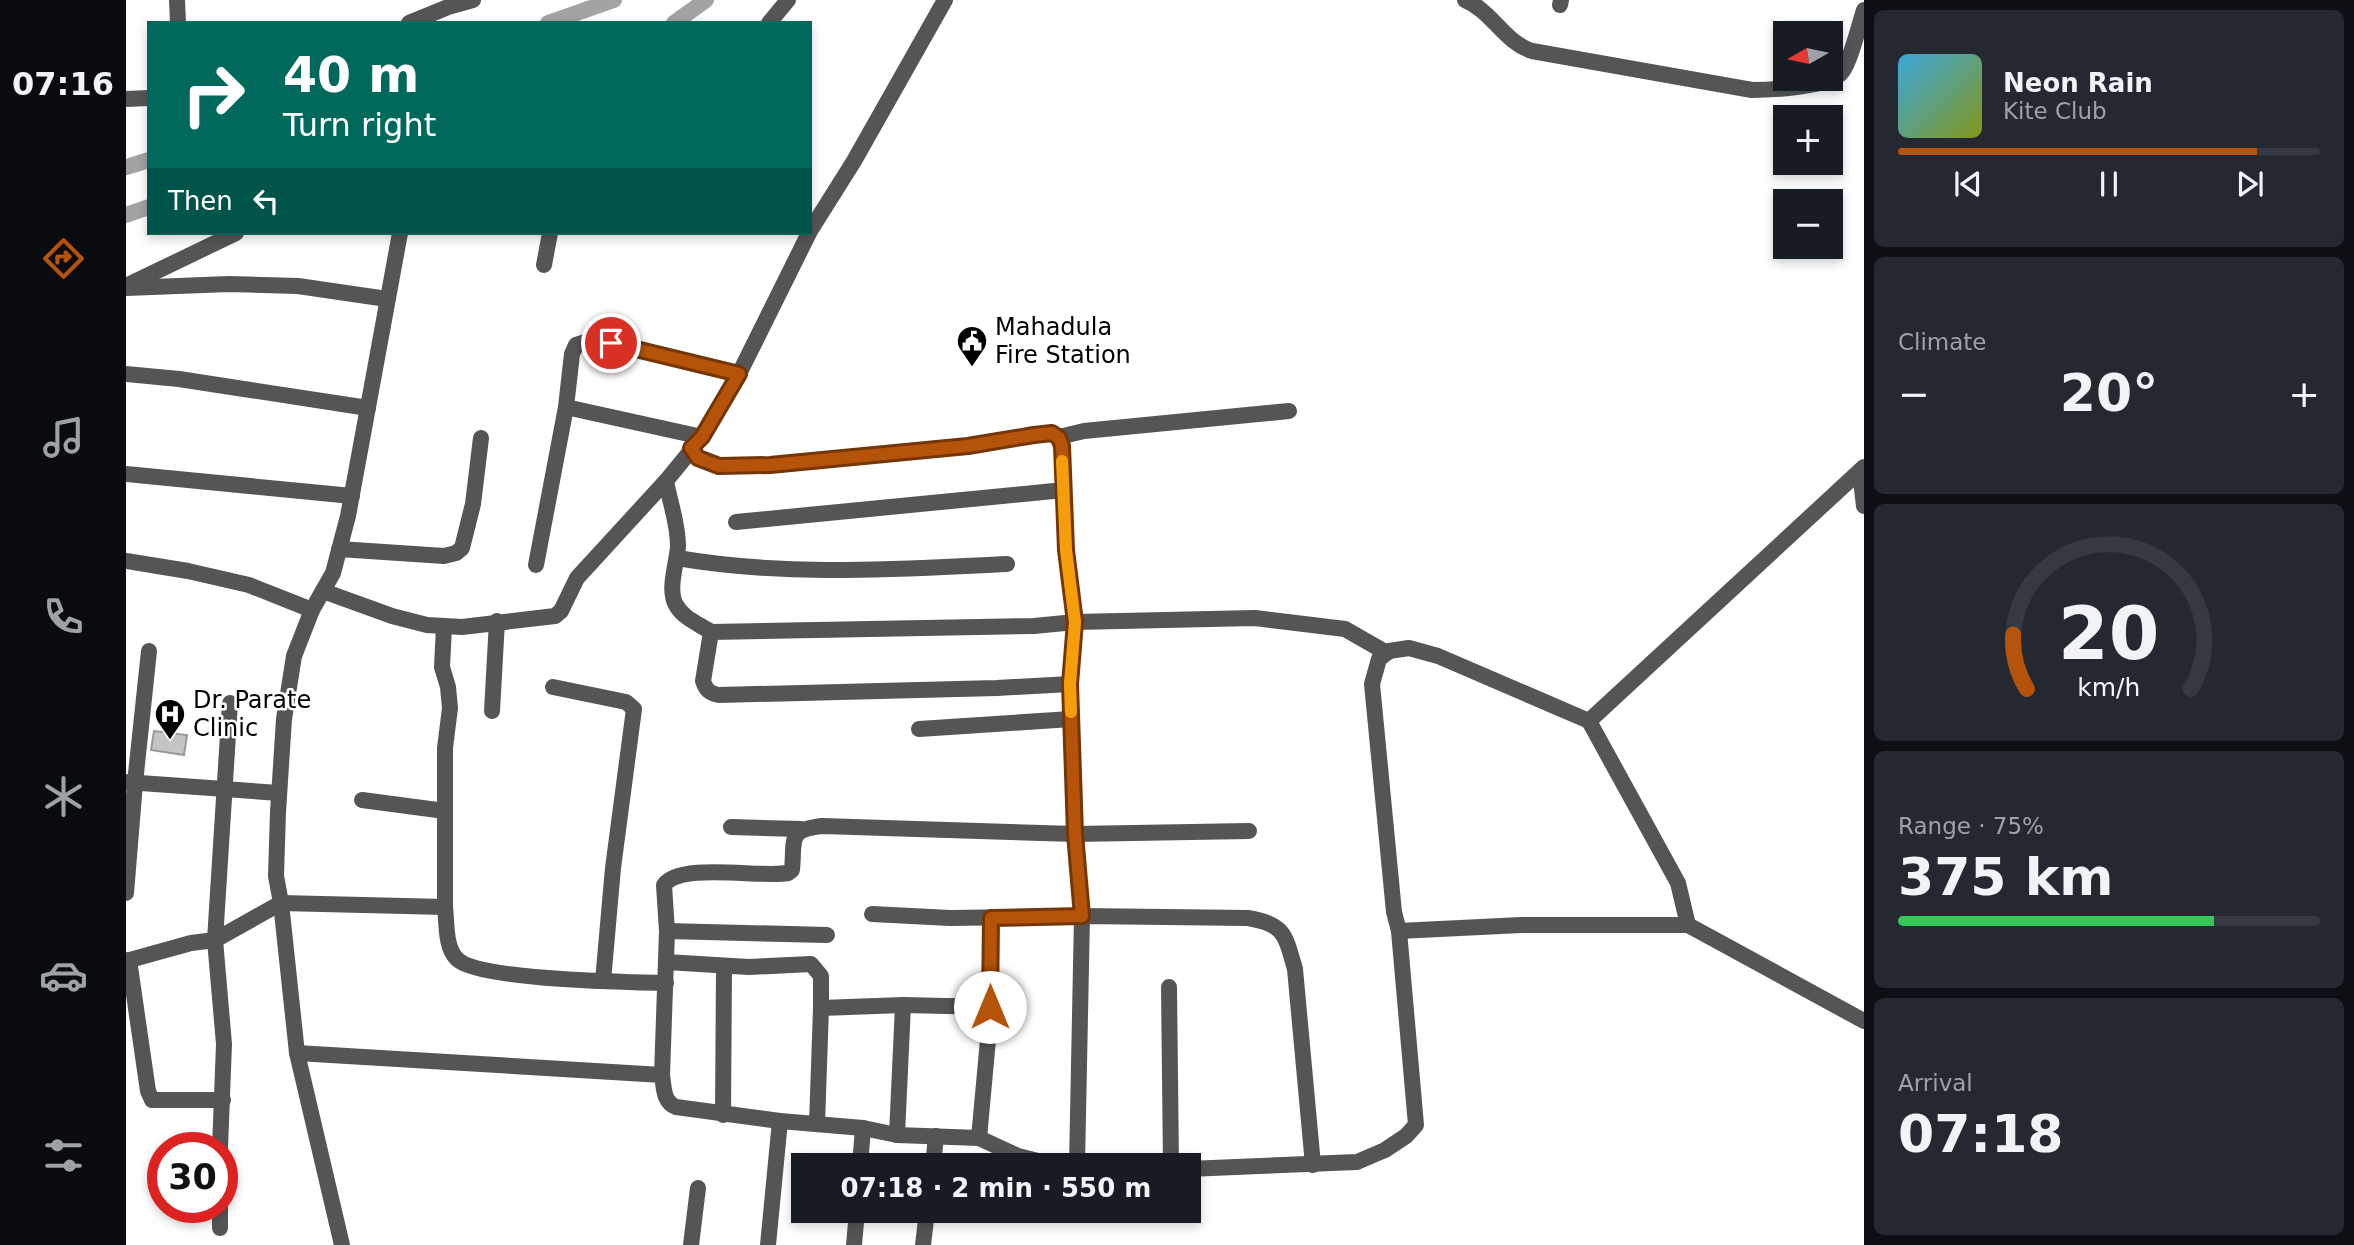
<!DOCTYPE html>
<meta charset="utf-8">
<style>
:root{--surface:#171b24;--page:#242831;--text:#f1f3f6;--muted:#9ea1a6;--line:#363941;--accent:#b45309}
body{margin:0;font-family:"DejaVu Sans",sans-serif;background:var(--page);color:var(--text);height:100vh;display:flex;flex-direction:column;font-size:26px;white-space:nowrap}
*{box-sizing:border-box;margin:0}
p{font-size:23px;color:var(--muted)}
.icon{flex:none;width:38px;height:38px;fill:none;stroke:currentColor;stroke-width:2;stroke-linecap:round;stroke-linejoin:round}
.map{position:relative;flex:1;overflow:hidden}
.drawer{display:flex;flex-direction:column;gap:10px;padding:10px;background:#0d0f14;width:490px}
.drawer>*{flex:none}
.banner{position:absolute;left:21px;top:21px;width:665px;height:214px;border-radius:0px;box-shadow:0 4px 10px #0003;background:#00695c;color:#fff;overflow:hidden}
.needle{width:46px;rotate:261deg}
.controls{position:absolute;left:1647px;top:21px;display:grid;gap:14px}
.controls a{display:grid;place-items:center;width:70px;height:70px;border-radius:0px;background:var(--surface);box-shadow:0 4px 10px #0003;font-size:35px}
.speed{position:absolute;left:21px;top:1132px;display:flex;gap:14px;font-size:35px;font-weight:700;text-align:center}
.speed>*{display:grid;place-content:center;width:91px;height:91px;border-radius:50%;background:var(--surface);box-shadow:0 4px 10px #0003;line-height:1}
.speed .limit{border:10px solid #d22;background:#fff;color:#111}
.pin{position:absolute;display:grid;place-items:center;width:60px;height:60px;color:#fff;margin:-30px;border:4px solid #fff;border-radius:50%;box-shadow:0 2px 7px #0007}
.me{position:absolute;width:77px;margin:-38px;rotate:0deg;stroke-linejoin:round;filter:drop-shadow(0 0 5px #0008)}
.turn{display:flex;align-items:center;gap:24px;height:147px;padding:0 21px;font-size:32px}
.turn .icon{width:91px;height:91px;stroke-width:2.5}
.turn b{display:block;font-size:49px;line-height:60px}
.then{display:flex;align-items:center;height:66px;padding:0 21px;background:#0003;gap:14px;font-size:26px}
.big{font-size:52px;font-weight:700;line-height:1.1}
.drawer .widget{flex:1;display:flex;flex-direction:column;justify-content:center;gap:10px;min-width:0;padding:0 24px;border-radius:10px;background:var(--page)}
.drawer .dial{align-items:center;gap:0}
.dial svg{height:182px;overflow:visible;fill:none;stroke:var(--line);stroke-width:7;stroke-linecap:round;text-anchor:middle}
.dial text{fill:var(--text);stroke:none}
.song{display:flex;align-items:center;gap:21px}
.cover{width:84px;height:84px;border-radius:10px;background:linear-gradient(135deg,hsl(200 70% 55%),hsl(70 70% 35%))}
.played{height:7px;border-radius:4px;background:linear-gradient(90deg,var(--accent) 85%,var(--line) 85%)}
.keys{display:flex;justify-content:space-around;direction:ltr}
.heat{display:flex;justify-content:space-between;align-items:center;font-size:38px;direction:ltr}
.charge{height:10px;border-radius:5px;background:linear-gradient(90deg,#34c759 75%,var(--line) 0)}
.trip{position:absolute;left:665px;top:1153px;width:410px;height:70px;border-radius:0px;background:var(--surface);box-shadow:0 4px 10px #0003;font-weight:700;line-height:70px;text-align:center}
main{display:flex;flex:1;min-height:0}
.tab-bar{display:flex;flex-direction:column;width:126px;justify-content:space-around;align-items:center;background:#090b0e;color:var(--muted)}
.tab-bar .icon{width:49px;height:49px}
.tab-bar .active{color:var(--accent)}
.tab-bar b{font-size:32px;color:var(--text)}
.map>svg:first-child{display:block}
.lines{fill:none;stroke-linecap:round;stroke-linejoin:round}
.canal{stroke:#a3a3a3;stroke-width:16}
.building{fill:#c4c4c4;stroke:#999;stroke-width:2}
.minor{stroke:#555;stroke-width:16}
.route-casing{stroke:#753606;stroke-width:18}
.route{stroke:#b45309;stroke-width:12}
.slow{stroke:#f59e0b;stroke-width:12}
.labels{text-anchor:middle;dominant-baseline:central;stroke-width:5;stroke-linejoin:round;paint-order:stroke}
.poi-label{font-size:24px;fill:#000;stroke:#fff;text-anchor:start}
</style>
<main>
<nav class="tab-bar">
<b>07:16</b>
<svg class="icon active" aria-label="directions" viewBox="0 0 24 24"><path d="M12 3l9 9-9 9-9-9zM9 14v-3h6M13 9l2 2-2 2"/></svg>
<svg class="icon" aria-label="music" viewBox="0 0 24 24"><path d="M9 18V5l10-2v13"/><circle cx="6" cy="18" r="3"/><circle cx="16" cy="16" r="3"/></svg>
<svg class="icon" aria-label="phone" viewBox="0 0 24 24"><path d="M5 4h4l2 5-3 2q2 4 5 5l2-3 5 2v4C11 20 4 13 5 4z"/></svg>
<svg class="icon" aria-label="climate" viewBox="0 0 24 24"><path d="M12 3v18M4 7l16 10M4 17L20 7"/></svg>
<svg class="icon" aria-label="car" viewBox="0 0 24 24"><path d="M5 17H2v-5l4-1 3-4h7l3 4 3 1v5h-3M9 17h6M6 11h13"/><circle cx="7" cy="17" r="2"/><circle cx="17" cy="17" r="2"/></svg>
<svg class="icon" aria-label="filters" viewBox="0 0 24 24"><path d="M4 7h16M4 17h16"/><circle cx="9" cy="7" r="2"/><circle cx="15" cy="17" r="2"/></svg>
</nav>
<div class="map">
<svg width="1738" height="1245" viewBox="0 0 1738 1245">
<rect width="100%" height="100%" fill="#fff"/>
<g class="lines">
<!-- canal -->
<g class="canal">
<polyline points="422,23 488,0"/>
<polyline points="548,23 580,0"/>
<polyline points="0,167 23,160"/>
<polyline points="0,215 23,207"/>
</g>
</g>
<!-- building -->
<polygon class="building" points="28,731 61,735 58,755 25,750"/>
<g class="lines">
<!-- minor -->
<g class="minor">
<polyline points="51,0 52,23"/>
<path d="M1339 0C1366 11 1378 42 1406 51L1626 90C1645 90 1705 87 1716 72 1725 60 1733 25 1738 10"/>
<polyline points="1434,5 1435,0"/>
<polyline points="283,23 322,7 347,0"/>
<polyline points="643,23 662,0"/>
<polyline points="0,99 23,98"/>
<polyline points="684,231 728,161 819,0"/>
<polyline points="418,265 424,233"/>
<polyline points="2,285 110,233"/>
<polyline points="0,288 103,284 172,286 261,299"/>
<polyline points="0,374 53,379 242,408"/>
<polyline points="440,407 576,437"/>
<polyline points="933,437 958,431 1163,411"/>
<polyline points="565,448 572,458 593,466 644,465 842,446 908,435 926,433 933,437 936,446 940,549 949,622 944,684 949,834 956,916 951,1165"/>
<polyline points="1734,471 1738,506"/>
<polyline points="0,474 226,496"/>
<path d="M540 481C544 503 552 523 552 546 551 564 541 589 550 605 557 618 573 624 585 632L908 626 949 622 1129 618 1219 629 1261 653"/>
<polyline points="610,522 938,490"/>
<polyline points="213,549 318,556 330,553 336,548 347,504 355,438"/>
<path d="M551 558C663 577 769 569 881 564"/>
<polyline points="0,561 62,571 123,585 186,610"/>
<polyline points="410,565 440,407 446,354 450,345 466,340 485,343 613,374"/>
<polyline points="197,591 266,616 301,625 336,627 429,616 435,611 451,578 540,481 576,437 613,374 683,233"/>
<path d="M585 632 577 681C580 690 583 693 593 695L871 688 944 684"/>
<polyline points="427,687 500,702 508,709 487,868 477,981"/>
<polyline points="366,711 371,621"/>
<polyline points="1463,721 1552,883 1562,925"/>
<polyline points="793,729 945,719"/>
<polyline points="0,782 153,793"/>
<polyline points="236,800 319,811"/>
<polyline points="605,827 675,829"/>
<polyline points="0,893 9,783 23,651"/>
<path d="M319 907C321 924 319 947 331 959 351 980 505 982 540 983"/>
<path d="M746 914 824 918 956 916 1122 918C1159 924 1159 935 1169 969L1187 1165"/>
<polyline points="541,931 701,935"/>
<polyline points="1273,931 1395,925 1562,925 1738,1021"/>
<polyline points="3,960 22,1091 26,1100 97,1100"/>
<polyline points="0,961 65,943 89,940 155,903 150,876 152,812 158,719 168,656 186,610 207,573 222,516 274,233"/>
<polyline points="540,962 623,967 685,964 695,976 695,1008"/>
<polyline points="1043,987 1045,1166"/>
<path d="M171 1053 536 1075C538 1087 537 1102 550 1107L654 1121 737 1128 771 1135 853 1138 892 1156 912 1161 959 1166"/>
<path d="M536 1075 541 931 538 885C555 862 633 878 662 873L666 870C669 839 661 830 696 826L949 834 1123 831"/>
<polyline points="597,1115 598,966"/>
<polyline points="691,1124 695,1008 777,1005 865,1007"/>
<polyline points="771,1135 777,1005"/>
<polyline points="853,1138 865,1007 865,918"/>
<polyline points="94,1148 98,1044 89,940 104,703"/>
<polyline points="734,1166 737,1128"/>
<polyline points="807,1166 810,1136"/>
<polyline points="1062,1169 1231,1162 1259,1150 1280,1136 1290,1125 1273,931 1268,912 1246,684 1253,659 1263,651 1283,648 1312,656 1463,721 1738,467"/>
<polyline points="94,1228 94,1208"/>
<polyline points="216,1245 171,1053 155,903 319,907 319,748 324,708 322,687 316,667 318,626"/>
<polyline points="565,1245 572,1188"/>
<polyline points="642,1245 654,1121"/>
<polyline points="728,1245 731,1211"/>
<polyline points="797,1245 801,1211"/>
</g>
</g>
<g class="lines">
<!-- route casing -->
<g class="route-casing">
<polyline id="route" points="485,343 613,374 576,437 565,448 572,458 593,466 644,465 842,446 908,435 926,433 933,438 936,446 940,550 949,622 944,684 949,834 956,916 865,918 864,1007"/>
</g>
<!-- route -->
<use href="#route" class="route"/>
<!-- slow -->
<polyline class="slow" points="936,461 940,550 949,622 944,684 945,712"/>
</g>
<!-- icons -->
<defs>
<g id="civic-pin" transform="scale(1.575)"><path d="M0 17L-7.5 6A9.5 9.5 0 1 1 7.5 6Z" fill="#000" stroke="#fff"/><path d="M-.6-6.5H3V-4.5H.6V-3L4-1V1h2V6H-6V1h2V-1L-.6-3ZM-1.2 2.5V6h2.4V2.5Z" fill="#fff"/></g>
<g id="hospital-pin" transform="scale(1.575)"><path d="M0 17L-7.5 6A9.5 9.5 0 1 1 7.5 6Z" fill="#000" stroke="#fff"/><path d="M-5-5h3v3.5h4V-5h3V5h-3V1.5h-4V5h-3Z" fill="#fff"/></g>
</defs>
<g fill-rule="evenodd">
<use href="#civic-pin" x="846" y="341"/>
<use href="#hospital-pin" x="44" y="714"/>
</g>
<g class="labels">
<!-- poi labels -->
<g class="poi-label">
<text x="869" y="327">Mahadula<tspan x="869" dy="28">Fire Station</tspan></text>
<text x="67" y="700">Dr. Parate<tspan x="67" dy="28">Clinic</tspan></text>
</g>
</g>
</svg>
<div class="controls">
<a><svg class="needle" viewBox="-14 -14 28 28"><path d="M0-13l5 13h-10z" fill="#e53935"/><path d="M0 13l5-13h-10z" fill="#9ea1a6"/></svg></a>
<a>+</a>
<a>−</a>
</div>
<div class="speed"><div class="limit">30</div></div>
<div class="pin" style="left:485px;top:343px;background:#d93025"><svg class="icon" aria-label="arrive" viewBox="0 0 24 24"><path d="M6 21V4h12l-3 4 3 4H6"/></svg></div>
<svg class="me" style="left:864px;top:1007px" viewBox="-20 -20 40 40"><circle r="19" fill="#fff"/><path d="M0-13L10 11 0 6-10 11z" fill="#b45309"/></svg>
<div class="trip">07:18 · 2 min · 550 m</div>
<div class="banner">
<div class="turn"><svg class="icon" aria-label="right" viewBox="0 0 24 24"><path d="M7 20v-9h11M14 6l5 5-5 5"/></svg><div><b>40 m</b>Turn right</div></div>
<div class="then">Then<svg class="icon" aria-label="left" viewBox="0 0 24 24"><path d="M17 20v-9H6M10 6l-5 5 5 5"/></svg></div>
</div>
</div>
<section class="drawer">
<div class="widget">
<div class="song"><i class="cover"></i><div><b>Neon Rain</b><p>Kite Club</p></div></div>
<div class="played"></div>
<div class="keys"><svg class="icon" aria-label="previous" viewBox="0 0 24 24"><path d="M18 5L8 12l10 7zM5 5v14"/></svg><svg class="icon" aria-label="pause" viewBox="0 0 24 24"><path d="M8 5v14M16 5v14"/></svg><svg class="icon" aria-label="next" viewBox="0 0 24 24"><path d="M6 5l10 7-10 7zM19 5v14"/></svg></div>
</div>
<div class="widget"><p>Climate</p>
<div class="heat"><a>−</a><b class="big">20°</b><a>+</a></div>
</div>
<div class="widget dial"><svg viewBox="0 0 100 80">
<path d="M14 69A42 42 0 1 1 86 69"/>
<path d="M14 69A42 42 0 0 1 8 45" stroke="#b45309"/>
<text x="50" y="56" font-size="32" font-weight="700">20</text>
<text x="50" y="72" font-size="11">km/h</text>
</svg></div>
<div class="widget"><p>Range · 75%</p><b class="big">375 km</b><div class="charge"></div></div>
<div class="widget"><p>Arrival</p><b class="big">07:18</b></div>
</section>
</main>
